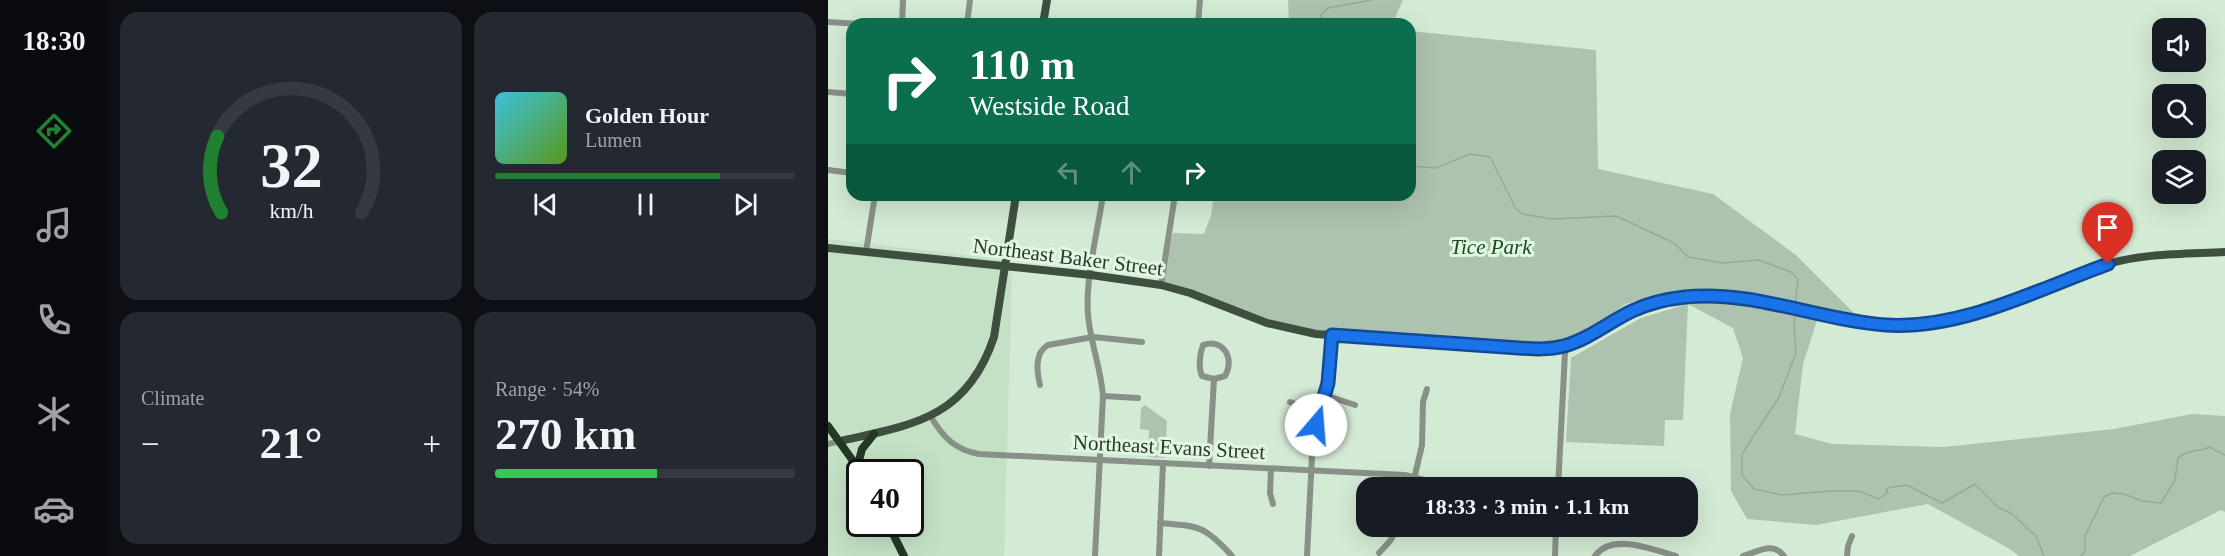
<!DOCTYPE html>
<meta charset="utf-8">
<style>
:root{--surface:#171b24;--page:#242831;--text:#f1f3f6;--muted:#9ea1a6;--line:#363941;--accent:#208032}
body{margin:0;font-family:Georgia,serif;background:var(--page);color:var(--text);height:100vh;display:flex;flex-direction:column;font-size:22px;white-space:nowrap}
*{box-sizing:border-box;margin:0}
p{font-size:20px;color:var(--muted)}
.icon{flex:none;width:33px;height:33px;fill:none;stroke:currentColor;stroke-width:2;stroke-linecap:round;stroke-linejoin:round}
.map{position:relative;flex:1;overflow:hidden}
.details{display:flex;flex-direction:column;gap:12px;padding:12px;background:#0d0f14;width:720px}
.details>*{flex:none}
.top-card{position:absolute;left:18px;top:18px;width:570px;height:183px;border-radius:18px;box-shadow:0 6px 24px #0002;background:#0b6e4f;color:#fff;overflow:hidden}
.buttons{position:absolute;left:1324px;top:18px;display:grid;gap:12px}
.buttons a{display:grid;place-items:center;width:54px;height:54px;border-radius:12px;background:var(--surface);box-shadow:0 6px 24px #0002;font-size:30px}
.speed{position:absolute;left:18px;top:459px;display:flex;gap:12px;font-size:30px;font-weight:700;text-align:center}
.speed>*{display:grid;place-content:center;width:78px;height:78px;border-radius:50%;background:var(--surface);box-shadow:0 6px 24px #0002;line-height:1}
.speed .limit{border:3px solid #111;border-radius:9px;background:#fff;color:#111}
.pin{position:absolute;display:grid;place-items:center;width:51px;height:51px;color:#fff;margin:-62px -26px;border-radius:50% 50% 50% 0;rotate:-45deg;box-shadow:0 0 6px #0007}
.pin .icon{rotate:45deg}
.me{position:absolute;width:66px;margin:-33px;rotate:18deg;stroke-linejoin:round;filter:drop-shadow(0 0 4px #0008)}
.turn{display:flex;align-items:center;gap:21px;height:126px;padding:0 24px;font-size:27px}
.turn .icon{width:78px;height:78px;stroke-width:2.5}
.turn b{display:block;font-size:42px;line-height:51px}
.lanes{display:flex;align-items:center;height:57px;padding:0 24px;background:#0003;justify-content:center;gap:30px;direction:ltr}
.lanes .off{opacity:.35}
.big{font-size:45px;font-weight:800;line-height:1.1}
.details .widget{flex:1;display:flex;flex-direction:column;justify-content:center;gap:9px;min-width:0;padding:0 21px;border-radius:18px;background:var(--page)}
.details .dial{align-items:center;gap:0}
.dial svg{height:156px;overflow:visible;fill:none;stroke:var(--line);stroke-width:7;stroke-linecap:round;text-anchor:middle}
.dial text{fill:var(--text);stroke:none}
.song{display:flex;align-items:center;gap:18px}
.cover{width:72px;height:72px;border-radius:9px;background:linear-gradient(135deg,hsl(190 70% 55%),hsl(90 70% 35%))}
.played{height:6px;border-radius:3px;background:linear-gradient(90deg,var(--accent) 75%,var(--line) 75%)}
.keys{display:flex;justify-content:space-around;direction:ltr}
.heat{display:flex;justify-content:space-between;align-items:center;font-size:33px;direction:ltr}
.charge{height:9px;border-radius:4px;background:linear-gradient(90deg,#34c759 54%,var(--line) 0)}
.details .tiles{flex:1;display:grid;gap:12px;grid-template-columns:repeat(2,1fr)}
.trip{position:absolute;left:528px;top:477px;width:342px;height:60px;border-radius:18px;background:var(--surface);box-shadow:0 6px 24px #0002;font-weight:800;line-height:60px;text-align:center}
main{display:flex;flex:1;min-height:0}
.menu{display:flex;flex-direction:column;width:108px;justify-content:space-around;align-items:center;background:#090b0e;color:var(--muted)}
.menu .icon{width:42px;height:42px}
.menu .on{color:var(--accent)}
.menu b{font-size:27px;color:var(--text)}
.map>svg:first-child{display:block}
.built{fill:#c4e1c5;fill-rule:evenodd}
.green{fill:#aec3af}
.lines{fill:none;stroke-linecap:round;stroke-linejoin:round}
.stream{stroke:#8eaf8f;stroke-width:1.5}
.minor{stroke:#889188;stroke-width:6}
.major{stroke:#3e4f3f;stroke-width:8}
.highway{stroke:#253826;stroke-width:8}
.route-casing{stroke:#114b97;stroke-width:15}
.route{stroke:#1a73e8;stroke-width:10}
.labels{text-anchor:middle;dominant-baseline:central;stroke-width:6;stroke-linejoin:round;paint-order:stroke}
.park-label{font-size:21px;font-style:italic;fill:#194b20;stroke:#e0f8e1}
.street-label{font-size:21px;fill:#2e372e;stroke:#e0f8e1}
</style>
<main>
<nav class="menu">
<b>18:30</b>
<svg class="icon on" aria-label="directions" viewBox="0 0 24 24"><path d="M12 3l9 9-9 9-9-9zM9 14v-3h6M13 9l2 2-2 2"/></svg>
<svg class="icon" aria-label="music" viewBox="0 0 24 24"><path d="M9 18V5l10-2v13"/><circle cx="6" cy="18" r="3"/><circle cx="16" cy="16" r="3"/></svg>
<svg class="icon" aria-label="phone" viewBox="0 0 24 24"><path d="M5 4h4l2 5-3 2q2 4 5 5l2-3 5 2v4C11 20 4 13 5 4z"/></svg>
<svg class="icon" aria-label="climate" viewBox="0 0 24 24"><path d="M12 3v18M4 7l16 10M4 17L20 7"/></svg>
<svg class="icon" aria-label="car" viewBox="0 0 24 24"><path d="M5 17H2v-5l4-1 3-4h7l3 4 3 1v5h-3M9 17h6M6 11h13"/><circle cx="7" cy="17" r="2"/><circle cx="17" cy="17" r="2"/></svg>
</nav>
<section class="details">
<div class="tiles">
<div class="widget dial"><svg viewBox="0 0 100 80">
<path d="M14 69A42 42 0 1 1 86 69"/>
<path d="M14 69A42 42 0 0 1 12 30" stroke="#208032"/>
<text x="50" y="56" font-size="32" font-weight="700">32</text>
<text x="50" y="72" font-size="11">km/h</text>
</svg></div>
<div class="widget">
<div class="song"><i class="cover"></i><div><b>Golden Hour</b><p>Lumen</p></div></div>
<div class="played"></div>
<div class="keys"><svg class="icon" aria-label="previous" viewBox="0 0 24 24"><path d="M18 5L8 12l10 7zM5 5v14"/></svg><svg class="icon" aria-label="pause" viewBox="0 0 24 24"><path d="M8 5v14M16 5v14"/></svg><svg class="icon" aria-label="next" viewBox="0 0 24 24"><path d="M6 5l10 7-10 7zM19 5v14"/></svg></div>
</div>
<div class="widget"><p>Climate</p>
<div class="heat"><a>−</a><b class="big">21°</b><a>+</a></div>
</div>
<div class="widget"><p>Range · 54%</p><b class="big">270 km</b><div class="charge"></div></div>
</div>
</section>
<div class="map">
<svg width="1397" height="556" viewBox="0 0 1397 556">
<rect width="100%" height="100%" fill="#d3ead4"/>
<!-- built -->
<path class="built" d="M0 239 171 259 184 274 176 556H0ZM32 472H82V524H32Z"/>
<!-- green -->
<g class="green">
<polygon points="460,0 575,0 564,24 461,24"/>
<polygon points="582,31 768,50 770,169 885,194 968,255 1026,313 993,308 975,364 967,434 1004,444 1116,447 1286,429 1364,414 1397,416 1397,512 1393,510 1302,556 1191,556 1180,548 1100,504 988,525 919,519 903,491 902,414 915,358 905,328 860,304 855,420 837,420 836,446 738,442 743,358 813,318 859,304 836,293 798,304 734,347 540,339 450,326 333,285 345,233 376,234 383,215 386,195 582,195"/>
<polygon points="317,405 339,421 337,458 320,457 321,430 312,429 313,408"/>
</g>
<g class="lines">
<!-- stream -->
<g class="stream">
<polyline points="494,24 493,15 500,8 544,0"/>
<polyline points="582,166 608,168 642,154 662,157 688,209 695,214 724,219 788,216 846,243 860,257 895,263 931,260 963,272 970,279 967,306"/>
<polyline points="967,311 966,325 968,353 951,397 914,454 914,475 926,489 954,495 1002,491 1031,491 1051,499 1059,493 1059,488 1079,485 1114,503 1147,484 1171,508 1183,513 1208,536 1216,556"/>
<path d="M1253 556 1257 551V536L1276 497 1284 493 1296 494 1314 501 1333 503 1347 480 1350 458C1362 448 1369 453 1381 447L1397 455"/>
</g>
<!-- minor -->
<g class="minor">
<polyline points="0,22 33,24"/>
<polyline points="74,24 75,0"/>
<polyline points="139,24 142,0"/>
<polyline points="370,24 372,0"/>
<polyline points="0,92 24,94"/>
<polyline points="0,170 24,173"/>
<polyline points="38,252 47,195"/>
<polyline points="333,285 347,195"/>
<path d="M212 385C209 372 206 353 220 345L265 337 314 342"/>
<polyline points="497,395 527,405"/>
<polyline points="275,396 310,398"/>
<polyline points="462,402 491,413"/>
<path d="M103 417C115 437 127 450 151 454L577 475 627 488"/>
<polyline points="0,444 12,441"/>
<path d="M381 466 386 379 397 376C407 359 396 338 375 345 372 353 370 367 374 376L386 379"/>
<polyline points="443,469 442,493 445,504"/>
<polyline points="584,488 594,445 595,402 599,389"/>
<polyline points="730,488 737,353 734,347"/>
<path d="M332 523C371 526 377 526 404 556"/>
<polyline points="551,553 562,541 571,526"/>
<path d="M267 556 275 396C273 368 262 342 260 314 257 281 270 229 275 195"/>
<polyline points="331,556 335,463"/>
<polyline points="479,556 485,436 500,383 504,335"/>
<polyline points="727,556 728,526"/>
<path d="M767 556C784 532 825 550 848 556"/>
<path d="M915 556C930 552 945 541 956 556"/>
<polyline points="1019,556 1020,546 1024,536"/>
</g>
<!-- major -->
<g class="major">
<polyline points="215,24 219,0"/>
<path d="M0 248 263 275 333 285 362 293 439 323 488 334 706 349C752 347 767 329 805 310 821 303 837 299 853 297 934 286 1010 332 1091 324 1157 318 1217 284 1280 264 1317 253 1358 254 1397 252"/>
<path d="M12 441C85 425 139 418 166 337L188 195"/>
</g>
<!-- highway -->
<g class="highway">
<polyline points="0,426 33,472"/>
<polyline points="29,468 34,449 46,434"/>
<polyline points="60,524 76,556"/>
</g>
</g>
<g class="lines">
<!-- route casing -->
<g class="route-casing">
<path id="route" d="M488 425 500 383 504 335 691 348C706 349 721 350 736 346 761 339 781 322 804 311 821 303 839 299 857 297 926 290 990 320 1058 325 1133 330 1211 289 1280 264"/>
</g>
<!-- route -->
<use href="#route" class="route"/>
</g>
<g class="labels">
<!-- park labels -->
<g class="park-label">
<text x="663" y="247">Tice Park</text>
</g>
<!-- street labels -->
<g class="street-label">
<text transform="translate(240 257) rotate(7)">Northeast Baker Street</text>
<text transform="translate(341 447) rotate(3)">Northeast Evans Street</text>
</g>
</g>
</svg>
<div class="buttons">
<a><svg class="icon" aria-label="sound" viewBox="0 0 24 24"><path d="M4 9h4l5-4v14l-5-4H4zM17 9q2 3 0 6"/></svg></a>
<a><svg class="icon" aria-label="search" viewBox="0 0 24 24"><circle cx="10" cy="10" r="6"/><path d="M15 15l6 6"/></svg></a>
<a><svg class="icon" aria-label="layers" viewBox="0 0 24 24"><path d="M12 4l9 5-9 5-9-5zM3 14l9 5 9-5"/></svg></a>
</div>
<div class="speed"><div class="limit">40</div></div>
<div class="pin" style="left:1280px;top:264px;background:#d93025"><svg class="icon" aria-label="arrive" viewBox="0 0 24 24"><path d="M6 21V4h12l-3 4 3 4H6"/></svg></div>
<svg class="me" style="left:488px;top:425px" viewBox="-20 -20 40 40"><circle r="19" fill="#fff"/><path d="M0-13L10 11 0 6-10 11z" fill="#1a73e8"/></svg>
<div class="trip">18:33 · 3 min · 1.1 km</div>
<div class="top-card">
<div class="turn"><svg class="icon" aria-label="right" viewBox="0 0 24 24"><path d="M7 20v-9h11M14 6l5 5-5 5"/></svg><div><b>110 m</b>Westside Road</div></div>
<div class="lanes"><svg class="icon off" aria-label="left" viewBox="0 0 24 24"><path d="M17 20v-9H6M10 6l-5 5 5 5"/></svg><svg class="icon off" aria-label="ahead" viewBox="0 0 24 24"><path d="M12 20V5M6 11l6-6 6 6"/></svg><svg class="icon" aria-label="right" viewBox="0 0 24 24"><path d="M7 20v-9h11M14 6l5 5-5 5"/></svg></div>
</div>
</div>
</main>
